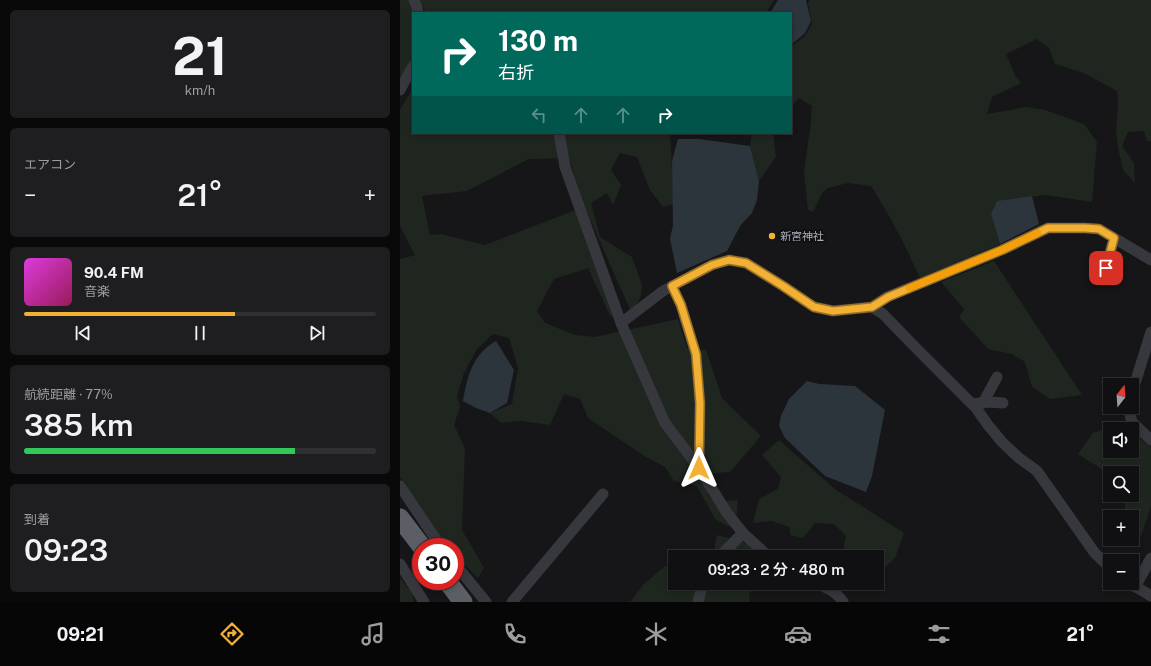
<!DOCTYPE html>
<html lang="ja">
<meta charset="utf-8">
<style>
:root{--surface:#101012;--page:#1e1e20;--text:#f1f3f6;--muted:#9c9d9f;--line:#303032;--accent:#f2b134}
body{margin:0;font-family:"Public Sans","Noto Sans JP",sans-serif;background:var(--page);color:var(--text);height:100vh;display:flex;flex-direction:column;font-size:15px;white-space:nowrap}
*{box-sizing:border-box;margin:0}
p{font-size:13px;color:var(--muted)}
.icon{flex:none;width:22px;height:22px;fill:none;stroke:currentColor;stroke-width:2;stroke-linecap:round;stroke-linejoin:round}
.map{position:relative;flex:1;overflow:hidden}
.details{display:flex;flex-direction:column;gap:10px;padding:10px;background:#09090a;width:400px}
.details>*{flex:none}
.banner{position:absolute;left:12px;top:12px;width:380px;height:122px;border-radius:0px;box-shadow:0 2px 6px #0003,0 0 0 1px var(--line);background:#00695c;color:#fff;overflow:hidden}
.needle{width:26px;rotate:17deg}
.fabs{position:absolute;left:703px;top:378px;display:grid;gap:8px}
.fabs a{display:grid;place-items:center;width:36px;height:36px;border-radius:0px;background:var(--surface);box-shadow:0 2px 6px #0003,0 0 0 1px var(--line);font-size:20px}
.speed{position:absolute;left:12px;top:538px;display:flex;gap:8px;font-size:20px;font-weight:700;text-align:center}
.speed>*{display:grid;place-content:center;width:52px;height:52px;border-radius:50%;background:var(--surface);box-shadow:0 2px 6px #0003,0 0 0 1px var(--line);line-height:1}
.speed .limit{border:6px solid #d22;background:#fff;color:#111}
.pin{position:absolute;display:grid;place-items:center;width:34px;height:34px;color:#fff;margin:-17px;border-radius:8px;box-shadow:0 2px 6px #0006}
.me{position:absolute;width:44px;margin:-22px;rotate:0deg;stroke-linejoin:round;filter:drop-shadow(0 0 3px #0008)}
.turn{display:flex;align-items:center;gap:14px;height:84px;padding:0 20px;font-size:18px}
.turn .icon{width:52px;height:52px;stroke-width:2.5}
.turn b{display:block;font-size:28px;line-height:34px}
.lanes{display:flex;align-items:center;height:38px;padding:0 20px;background:#0003;justify-content:center;gap:20px;direction:ltr}
.lanes .off{opacity:.35}
.big{font-size:30px;font-weight:600;line-height:1.1}
.details .widget{flex:1;display:flex;flex-direction:column;justify-content:center;gap:6px;min-width:0;padding:0 14px;border-radius:6px;background:var(--page)}
.details .dial{align-items:center;gap:0}
.dial b{font-size:52px;line-height:1}
.song{display:flex;align-items:center;gap:12px}
.cover{width:48px;height:48px;border-radius:6px;background:linear-gradient(135deg,hsl(300 70% 55%),hsl(330 70% 35%))}
.played{height:4px;border-radius:2px;background:linear-gradient(90deg,var(--accent) 60%,var(--line) 60%)}
.keys{display:flex;justify-content:space-around;direction:ltr}
.heat{display:flex;justify-content:space-between;align-items:center;font-size:22px;direction:ltr}
.charge{height:6px;border-radius:3px;background:linear-gradient(90deg,#34c759 77%,var(--line) 0)}
.trip{position:absolute;left:268px;top:550px;width:216px;height:40px;border-radius:0px;background:var(--surface);box-shadow:0 2px 6px #0003,0 0 0 1px var(--line);font-weight:600;line-height:40px;text-align:center}
.menu{display:flex;height:64px;justify-content:space-around;align-items:center;background:#060607;color:var(--muted)}
.menu .icon{width:28px;height:28px}
.menu .active{color:var(--accent)}
.menu b{font-size:18px;color:var(--text)}
main{display:flex;flex:1;min-height:0}
.map>svg:first-child{display:block}
.green{fill:#1e261f}
.water{fill:#2c353c}
.lines{fill:none;stroke-linecap:round;stroke-linejoin:round}
.minor{stroke:#37383d;stroke-width:11}
.trunk{stroke:#5b5e65;stroke-width:19}
.route-casing{stroke:#9d7322;stroke-width:10}
.route{stroke:#f2b134;stroke-width:7}
.slow{stroke:#f59e0b;stroke-width:7}
.poi-dot{fill:#f2b134;stroke:#111113;stroke-width:1.5}
.labels{text-anchor:middle;dominant-baseline:central;stroke-width:4;stroke-linejoin:round;paint-order:stroke}
.poi-label{font-size:11px;fill:#a8adb8;stroke:#111113;text-anchor:start}
</style>
<main>
<section class="details">
<div class="widget dial"><b>21</b><p>km/h</p></div>
<div class="widget"><p>エアコン</p>
<div class="heat"><a>−</a><b class="big">21°</b><a>+</a></div>
</div>
<div class="widget">
<div class="song"><i class="cover"></i><div><b>90.4 FM</b><p>音楽</p></div></div>
<div class="played"></div>
<div class="keys"><svg class="icon" aria-label="previous" viewBox="0 0 24 24"><path d="M18 5L8 12l10 7zM5 5v14"/></svg><svg class="icon" aria-label="pause" viewBox="0 0 24 24"><path d="M8 5v14M16 5v14"/></svg><svg class="icon" aria-label="next" viewBox="0 0 24 24"><path d="M6 5l10 7-10 7zM19 5v14"/></svg></div>
</div>
<div class="widget"><p>航続距離 · 77%</p><b class="big">385 km</b><div class="charge"></div></div>
<div class="widget"><p>到着</p><b class="big">09:23</b></div>
</section>
<div class="map">
<svg width="751" height="602" viewBox="0 0 751 602">
<rect width="100%" height="100%" fill="#161618"/>
<!-- green -->
<g class="green">
<polygon points="0,0 10,0 13,13 13,56 9,67 0,82"/>
<polygon points="20,0 374,0 366,13 26,13"/>
<path d="M410 0H751V141H747L744 131 728 132 722 146 734 163 735 183 723 170 718 148 716 131 718 102 717 91 684 73 655 64 649 48 637 39 606 54 615 75 621 83 592 97 587 114 626 107 645 110 684 124 697 142 692 202 646 195 609 199 591 214 600 244 520 278C505 245 491 217 471 186L448 183 428 188 422 193 413 212 408 210 404 173 411 121 412 106 399 98 391 106V47L405 36 412 24 408 3Z"/>
<polygon points="13,88 13,133 270,133 274,204 263,207 250,190 237,157 220,153 211,170 221,185 213,205 207,193 191,203 200,237 232,257 242,285 241,296 232,314 182,201 169,158 129,159 67,191 22,196 30,235 41,234 85,245 178,209 215,314 210,316 188,268 154,279 137,311 145,323 175,335 195,337 278,319 287,348 306,350 322,398 361,436 330,472 316,473 309,475 308,495 314,502 338,500 337,514 329,527 315,519 297,486 274,481 265,467 246,457 188,418 180,399 164,394 150,425 121,421 101,423 90,413 112,404 118,368 109,338 93,334 77,349 64,373 57,396 60,407 54,425 65,448 62,530 84,568 78,578 55,555 55,547 46,547 41,541 0,477 0,259 15,255 0,226 0,110"/>
<polygon points="352,133 373,133 376,157 359,181 350,146"/>
<polygon points="594,261 682,395 650,399 632,387 625,362 612,354 588,349 559,317 564,309 541,282"/>
<polygon points="722,423 729,429 710,429 710,451 732,451 732,432 751,448 751,506 741,536 732,529 732,517 725,517 725,505 719,495 732,495 732,473 710,473 710,481 703,470 678,454 693,433"/>
<polygon points="379,440 435,489 504,533 495,558 477,575 477,557 442,557 446,536 434,524 415,523 403,538 390,535 390,527 372,521 353,523 359,499 378,489 381,477 362,455"/>
<polygon points="317,535 347,543 362,557 312,557 313,556"/>
<polygon points="265,566 275,569 275,583 356,583 349,594 350,602 221,602 231,601 243,585"/>
<polygon points="0,578 12,593 14,602 0,602"/>
</g>
<!-- water -->
<g class="water">
<polygon points="378,0 406,0 411,21 405,33 391,45 391,13 370,13"/>
<polygon points="278,139 299,139 350,146 359,181 357,200 352,213 340,226 327,251 277,273 270,239 273,225 272,161"/>
<polygon points="632,196 639,224 600,244 591,214 597,201"/>
<path d="M96 341 114 370 107 403 90 413 76 408 63 401C67 376 73 354 96 341Z"/>
<polygon points="407,381 419,384 455,386 485,410 472,476 466,492 425,476 385,438 379,426 381,416 389,399"/>
</g>
<g class="lines">
<!-- minor -->
<g class="minor">
<polyline points="14,0 17,7 18,13"/>
<polyline points="0,90 13,66"/>
<polyline points="159,133 165,167 221,323 265,423 299,468 327,513 343,533 369,557"/>
<polyline points="706,268 714,238"/>
<polyline points="272,286 281,305 296,355 300,403 299,468"/>
<polyline points="472,307 483,314 515,347 576,408 588,425 602,442 619,458 637,471 694,552 710,568"/>
<polyline points="221,323 263,291 312,265 329,260 346,263 383,286 414,307 433,311 472,307 487,297 602,250 648,228 685,228 699,229 751,260"/>
<polyline points="732,393 751,332"/>
<polyline points="583,403 597,377"/>
<polyline points="573,404 588,402 603,403"/>
<polyline points="728,407 732,422 751,440"/>
<polyline points="0,486 41,547"/>
<polyline points="319,557 343,533"/>
<polyline points="0,564 24,602"/>
<polyline points="55,564 86,602"/>
<path d="M414 583C426 587 436 591 443 602"/>
<polyline points="730,583 751,596"/>
<polyline points="735,587 751,558"/>
<polyline points="112,602 203,494"/>
<polyline points="298,602 303,583"/>
</g>
<!-- trunk -->
<g class="trunk">
<polyline points="0,518 22,547"/>
<polyline points="47,581 63,602"/>
</g>
</g>
<g class="lines">
<!-- route casing -->
<g class="route-casing">
<polyline id="route" points="299,468 300,403 296,354 281,305 272,286 312,265 329,260 346,263 383,286 414,307 433,311 472,307 488,297 602,250 648,228 685,228 699,229 714,238 706,268"/>
</g>
<!-- route -->
<use href="#route" class="route"/>
<!-- slow -->
<polyline class="slow" points="509,288 602,250 638,233"/>
</g>
<!-- markers -->
<circle class="poi-dot" cx="372" cy="236" r="4"/>
<g class="labels">
<!-- poi labels -->
<g class="poi-label">
<text x="380" y="236">新宮神社</text>
</g>
</g>
</svg>
<div class="fabs">
<a><svg class="needle" viewBox="-14 -14 28 28"><path d="M0-13l5 13h-10z" fill="#e53935"/><path d="M0 13l5-13h-10z" fill="#9c9d9f"/></svg></a>
<a><svg class="icon" aria-label="sound" viewBox="0 0 24 24"><path d="M4 9h4l5-4v14l-5-4H4zM17 9q2 3 0 6"/></svg></a>
<a><svg class="icon" aria-label="search" viewBox="0 0 24 24"><circle cx="10" cy="10" r="6"/><path d="M15 15l6 6"/></svg></a>
<a>+</a>
<a>−</a>
</div>
<div class="speed"><div class="limit">30</div></div>
<div class="pin" style="left:706px;top:268px;background:#d93025"><svg class="icon" aria-label="arrive" viewBox="0 0 24 24"><path d="M6 21V4h12l-3 4 3 4H6"/></svg></div>
<svg class="me" style="left:299px;top:468px" viewBox="-20 -20 40 40"><path d="M0-17L14 15 0 8-14 15z" fill="#f2b134" stroke="#fff" stroke-width="4"/></svg>
<div class="trip">09:23 · 2 分 · 480 m</div>
<div class="banner">
<div class="turn"><svg class="icon" aria-label="right" viewBox="0 0 24 24"><path d="M7 20v-9h11M14 6l5 5-5 5"/></svg><div><b>130 m</b>右折</div></div>
<div class="lanes"><svg class="icon off" aria-label="left" viewBox="0 0 24 24"><path d="M17 20v-9H6M10 6l-5 5 5 5"/></svg><svg class="icon off" aria-label="ahead" viewBox="0 0 24 24"><path d="M12 20V5M6 11l6-6 6 6"/></svg><svg class="icon off" aria-label="ahead" viewBox="0 0 24 24"><path d="M12 20V5M6 11l6-6 6 6"/></svg><svg class="icon" aria-label="right" viewBox="0 0 24 24"><path d="M7 20v-9h11M14 6l5 5-5 5"/></svg></div>
</div>
</div>
</main>
<nav class="menu">
<b>09:21</b>
<svg class="icon active" aria-label="directions" viewBox="0 0 24 24"><path d="M12 3l9 9-9 9-9-9zM9 14v-3h6M13 9l2 2-2 2"/></svg>
<svg class="icon" aria-label="music" viewBox="0 0 24 24"><path d="M9 18V5l10-2v13"/><circle cx="6" cy="18" r="3"/><circle cx="16" cy="16" r="3"/></svg>
<svg class="icon" aria-label="phone" viewBox="0 0 24 24"><path d="M5 4h4l2 5-3 2q2 4 5 5l2-3 5 2v4C11 20 4 13 5 4z"/></svg>
<svg class="icon" aria-label="climate" viewBox="0 0 24 24"><path d="M12 3v18M4 7l16 10M4 17L20 7"/></svg>
<svg class="icon" aria-label="car" viewBox="0 0 24 24"><path d="M5 17H2v-5l4-1 3-4h7l3 4 3 1v5h-3M9 17h6M6 11h13"/><circle cx="7" cy="17" r="2"/><circle cx="17" cy="17" r="2"/></svg>
<svg class="icon" aria-label="filters" viewBox="0 0 24 24"><path d="M4 7h16M4 17h16"/><circle cx="9" cy="7" r="2"/><circle cx="15" cy="17" r="2"/></svg>
<b>21°</b>
</nav>
